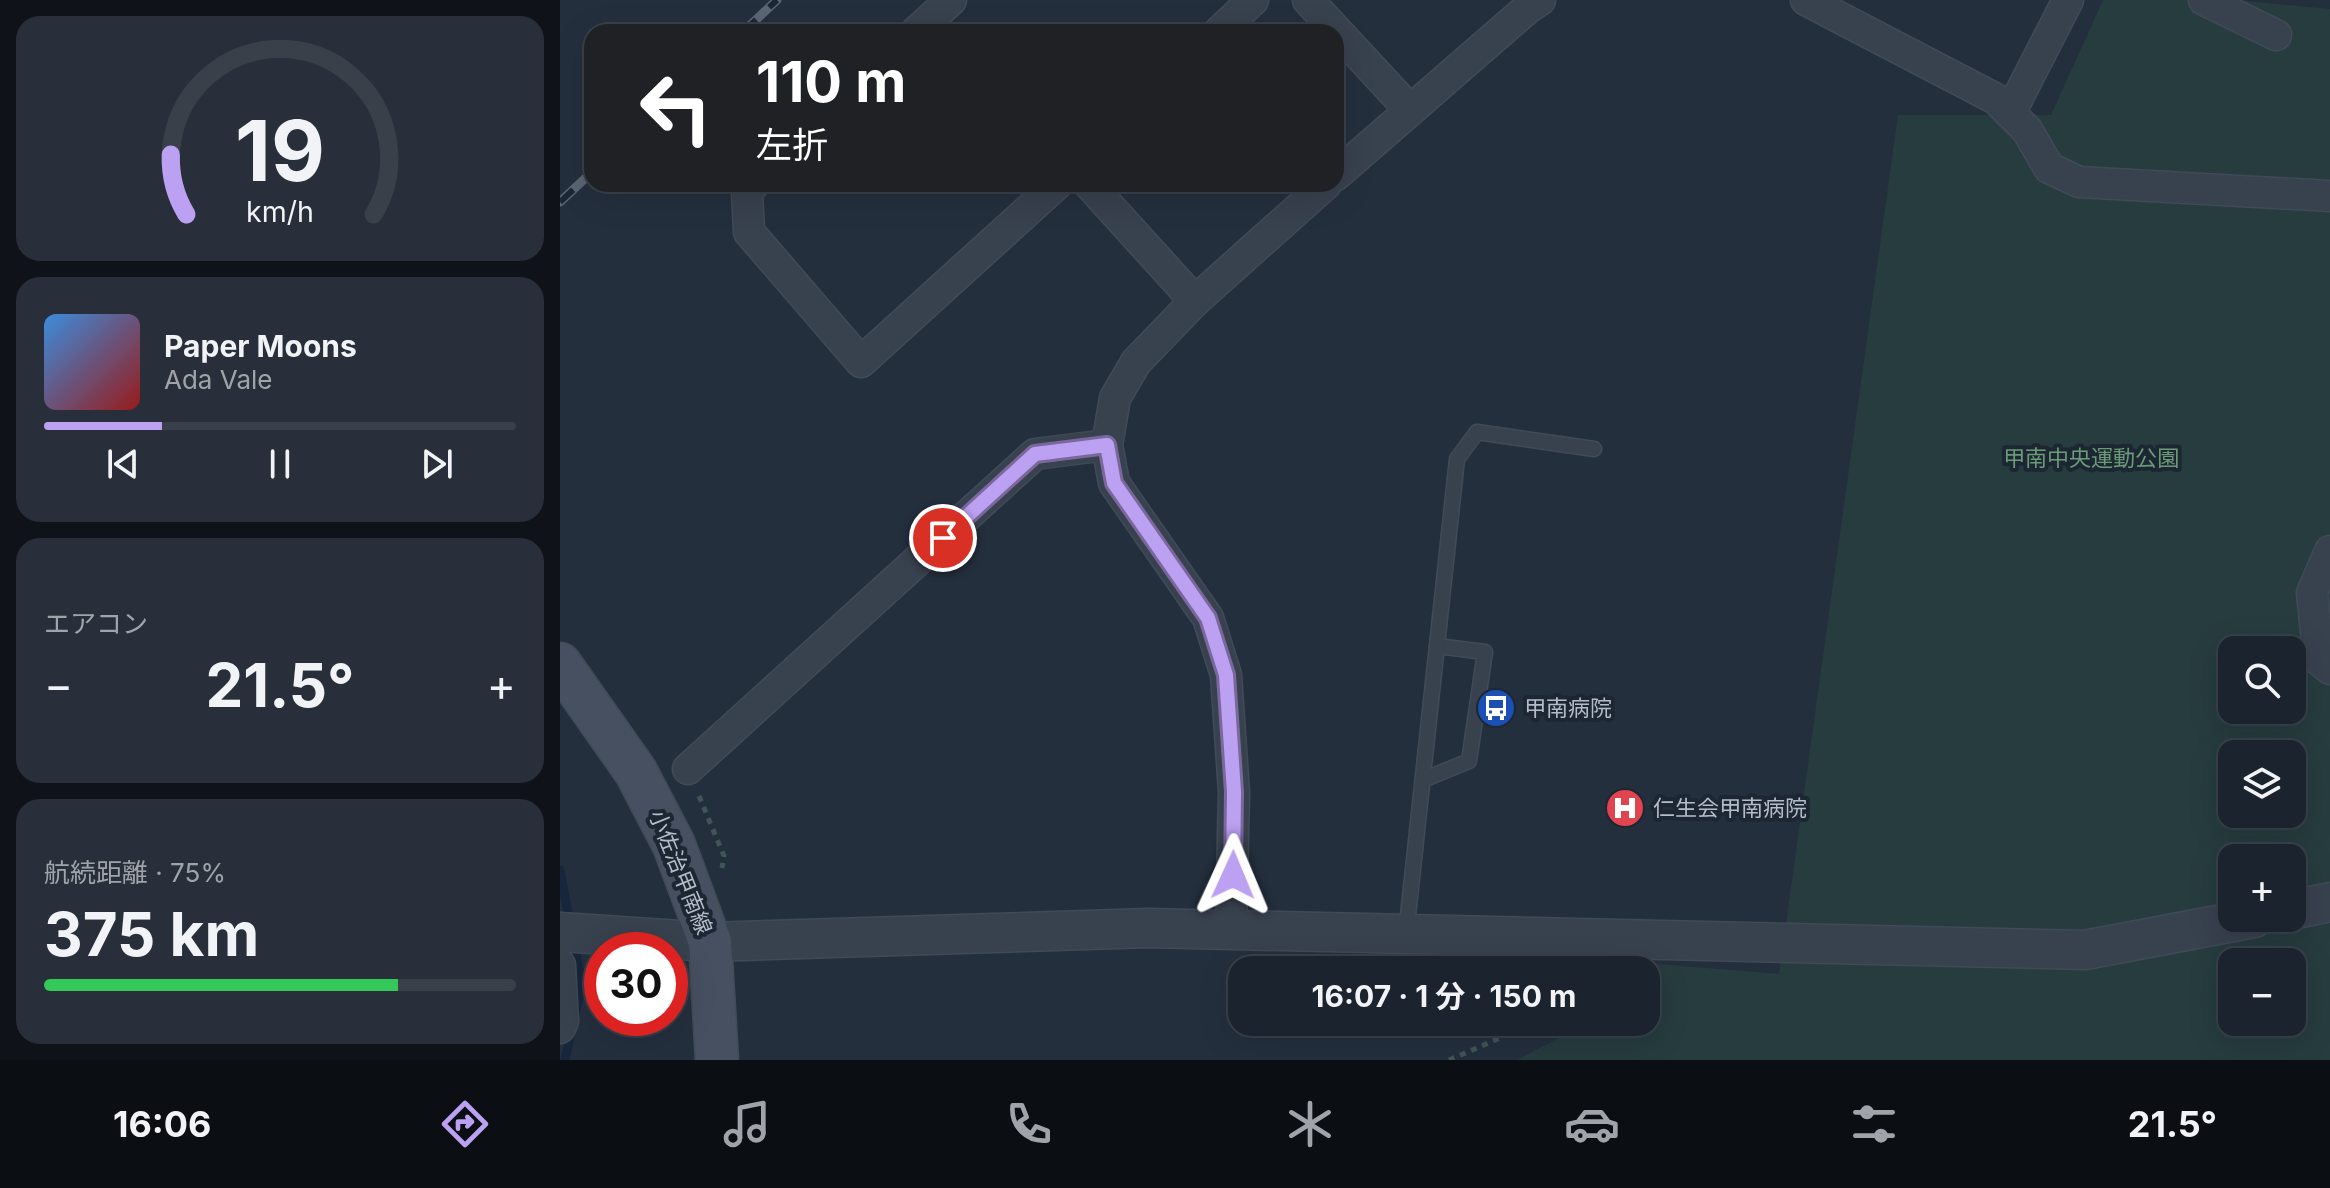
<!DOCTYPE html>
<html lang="ja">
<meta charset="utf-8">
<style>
:root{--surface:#1b232e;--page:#282f3a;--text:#f1f3f6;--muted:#a0a4aa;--line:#39404a;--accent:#bca0f2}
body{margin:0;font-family:Inter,"Noto Sans JP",sans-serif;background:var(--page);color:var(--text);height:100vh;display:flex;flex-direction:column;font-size:30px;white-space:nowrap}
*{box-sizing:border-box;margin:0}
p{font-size:26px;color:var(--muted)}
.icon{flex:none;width:44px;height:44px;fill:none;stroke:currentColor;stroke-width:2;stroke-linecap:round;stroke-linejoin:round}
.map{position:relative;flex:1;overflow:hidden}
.drawer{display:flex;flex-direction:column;gap:16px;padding:16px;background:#0f1319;width:560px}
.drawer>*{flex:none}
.top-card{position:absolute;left:24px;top:24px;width:760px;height:168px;border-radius:24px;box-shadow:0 8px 32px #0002,0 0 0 2px var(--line);background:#202124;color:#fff;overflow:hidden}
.fabs{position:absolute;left:1658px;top:636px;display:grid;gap:16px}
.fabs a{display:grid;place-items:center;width:88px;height:88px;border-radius:16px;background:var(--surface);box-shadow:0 8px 32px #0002,0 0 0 2px var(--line);font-size:40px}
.speed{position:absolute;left:24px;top:932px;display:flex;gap:16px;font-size:40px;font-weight:700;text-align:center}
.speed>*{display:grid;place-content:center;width:104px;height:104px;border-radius:50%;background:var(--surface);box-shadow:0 8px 32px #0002,0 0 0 2px var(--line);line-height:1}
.speed .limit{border:12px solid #d22;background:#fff;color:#111}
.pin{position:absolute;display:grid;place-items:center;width:68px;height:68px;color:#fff;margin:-34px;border:4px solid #fff;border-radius:50%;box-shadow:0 2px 8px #0007}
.me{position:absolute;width:88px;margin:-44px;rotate:1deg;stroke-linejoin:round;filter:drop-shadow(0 0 6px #0008)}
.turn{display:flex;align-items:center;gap:28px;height:168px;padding:0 40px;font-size:36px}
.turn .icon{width:104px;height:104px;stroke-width:2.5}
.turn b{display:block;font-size:56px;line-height:68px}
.big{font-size:60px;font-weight:700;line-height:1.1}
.drawer .card{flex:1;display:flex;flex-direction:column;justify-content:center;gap:12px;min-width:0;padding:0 28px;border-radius:24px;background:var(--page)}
.drawer .dial{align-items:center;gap:0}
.dial svg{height:208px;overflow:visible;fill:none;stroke:var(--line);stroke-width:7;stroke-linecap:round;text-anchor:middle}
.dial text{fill:var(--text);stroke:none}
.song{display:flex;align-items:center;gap:24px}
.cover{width:96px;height:96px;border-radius:12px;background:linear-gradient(135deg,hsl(210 70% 55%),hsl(0 70% 35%))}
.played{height:8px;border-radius:4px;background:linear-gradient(90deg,var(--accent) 25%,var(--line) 25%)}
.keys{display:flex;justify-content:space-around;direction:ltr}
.heat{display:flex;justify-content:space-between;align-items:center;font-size:44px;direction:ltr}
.charge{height:12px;border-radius:6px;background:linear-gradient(90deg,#34c759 75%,var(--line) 0)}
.trip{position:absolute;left:668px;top:956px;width:432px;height:80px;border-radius:24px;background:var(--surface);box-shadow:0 8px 32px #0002,0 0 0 2px var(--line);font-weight:700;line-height:80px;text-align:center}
.tabs{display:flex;height:128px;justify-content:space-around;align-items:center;background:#0b0e12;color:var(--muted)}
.tabs .icon{width:56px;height:56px}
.tabs .active{color:var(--accent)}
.tabs b{font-size:36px;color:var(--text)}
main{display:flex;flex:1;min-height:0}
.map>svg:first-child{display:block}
.green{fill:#263c3f;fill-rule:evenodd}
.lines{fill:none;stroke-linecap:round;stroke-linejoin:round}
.stream{stroke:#17263c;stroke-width:9}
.service-casing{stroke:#414a57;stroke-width:17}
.minor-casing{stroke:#414a57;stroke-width:33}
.tertiary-casing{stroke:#414a57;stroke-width:41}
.secondary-casing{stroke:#414a57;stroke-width:45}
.path{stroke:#3f5557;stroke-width:5;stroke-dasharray:6 6;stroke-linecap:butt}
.service{stroke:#38414e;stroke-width:14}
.minor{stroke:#38414e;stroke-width:30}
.tertiary{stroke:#38414e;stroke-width:38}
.secondary{stroke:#465061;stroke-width:42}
.rail-casing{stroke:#5a6575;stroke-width:9}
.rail{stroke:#1d2633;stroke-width:6;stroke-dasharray:18;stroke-linecap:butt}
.route-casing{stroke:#7a689d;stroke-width:20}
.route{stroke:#bca0f2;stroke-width:14}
.labels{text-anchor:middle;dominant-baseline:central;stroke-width:8;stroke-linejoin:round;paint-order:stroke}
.park-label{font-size:22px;fill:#6b9a76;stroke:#1d2633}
.poi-label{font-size:22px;fill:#b4bcc9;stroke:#1d2633;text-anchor:start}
.street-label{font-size:22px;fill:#b4bcc9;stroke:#1d2633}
</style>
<main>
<section class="drawer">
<div class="card dial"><svg viewBox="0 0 100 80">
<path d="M14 69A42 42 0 1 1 86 69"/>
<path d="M14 69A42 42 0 0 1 8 46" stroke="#bca0f2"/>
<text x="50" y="56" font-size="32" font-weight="700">19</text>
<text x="50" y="72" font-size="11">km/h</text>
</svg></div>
<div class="card">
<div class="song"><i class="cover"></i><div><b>Paper Moons</b><p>Ada Vale</p></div></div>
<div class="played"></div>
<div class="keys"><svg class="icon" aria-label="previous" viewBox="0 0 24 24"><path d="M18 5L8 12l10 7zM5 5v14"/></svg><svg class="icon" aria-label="pause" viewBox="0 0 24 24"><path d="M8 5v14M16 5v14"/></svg><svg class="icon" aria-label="next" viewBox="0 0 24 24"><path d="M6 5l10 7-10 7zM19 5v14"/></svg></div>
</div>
<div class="card"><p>エアコン</p>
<div class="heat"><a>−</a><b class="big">21.5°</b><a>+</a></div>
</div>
<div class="card"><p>航続距離 · 75%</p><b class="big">375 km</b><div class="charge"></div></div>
</section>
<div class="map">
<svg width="1770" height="1060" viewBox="0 0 1770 1060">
<rect width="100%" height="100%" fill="#242f3e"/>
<!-- green -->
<path class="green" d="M1543 0H1677L1770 9V1060H957L1029 1022H1086V970H1047L1050 960 1219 974 1338 115H1491ZM1672 650H1732V710H1672ZM1672 754H1732V814H1672ZM1672 858H1732V918H1672ZM1672 962H1732V1022H1672Z"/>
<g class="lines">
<!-- stream -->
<g class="stream">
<polyline points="0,870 10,924"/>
<polyline points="14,942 22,985 15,1014"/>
<polyline points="5,1060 12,1028"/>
</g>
<!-- service casing -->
<g class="service-casing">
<g id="service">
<polyline points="863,780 909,761 925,652 877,646"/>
<polyline points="846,934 897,459 917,432 1034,449"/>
</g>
</g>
<!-- minor casing -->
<g class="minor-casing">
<g id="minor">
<polyline points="748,0 850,110"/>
<polyline points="1246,0 1436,99 1467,130 1489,168 1519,182 1770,196"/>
<polyline points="1644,0 1716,35"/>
<polyline points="356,32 391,0"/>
<polyline points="659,32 693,0"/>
<polyline points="1450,113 1508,0"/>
<polyline points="776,175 968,8 980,0"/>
<polyline points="194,184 187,191 189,232 301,362 497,184"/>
<polyline points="529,184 635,301"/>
<polyline points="1770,551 1752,593 1759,660 1770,669"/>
<polyline points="128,769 475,454 547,445"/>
<polyline points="671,930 674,792 666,675 648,618 554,483 547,445 555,398 576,362 635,301 766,184"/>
<polyline points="0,965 3,1021 0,1028"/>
</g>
</g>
<!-- tertiary casing -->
<g class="tertiary-casing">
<g id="tertiary">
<polyline points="1732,910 1770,902"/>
<polyline points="0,932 150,942 589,928 1525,950 1694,918"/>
</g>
</g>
<!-- secondary casing -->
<g class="secondary-casing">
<polyline id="secondary" points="0,664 76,772 114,845 150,942 157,1060"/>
</g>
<!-- path -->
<g class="path">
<polyline points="139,796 164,856 162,868"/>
<polyline points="889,1060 977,1022"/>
</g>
<!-- service -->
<use href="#service" class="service"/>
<!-- minor -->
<use href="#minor" class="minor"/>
<!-- tertiary -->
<use href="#tertiary" class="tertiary"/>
<!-- secondary -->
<use href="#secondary" class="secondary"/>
<!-- rail casing -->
<g class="rail-casing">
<g id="rail">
<polyline points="183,32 217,0"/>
<polyline points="0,202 32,172"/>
</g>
</g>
<!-- rail -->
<use href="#rail" class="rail"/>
</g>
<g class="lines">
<!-- route casing -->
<g class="route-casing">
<polyline id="route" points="383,538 475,454 547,445 554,483 648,618 666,675 674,792 673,875"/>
</g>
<!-- route -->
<use href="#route" class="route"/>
</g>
<!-- icons -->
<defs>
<g id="bus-disc" transform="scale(2)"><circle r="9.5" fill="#1a4fb4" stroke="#1d2633"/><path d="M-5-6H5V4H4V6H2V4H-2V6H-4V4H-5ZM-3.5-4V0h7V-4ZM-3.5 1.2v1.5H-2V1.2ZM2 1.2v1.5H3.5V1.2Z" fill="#fff"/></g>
<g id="hospital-disc" transform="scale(2)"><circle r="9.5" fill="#e0444e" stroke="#1d2633"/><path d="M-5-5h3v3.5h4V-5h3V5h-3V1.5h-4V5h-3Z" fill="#fff"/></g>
</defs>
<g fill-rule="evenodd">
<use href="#bus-disc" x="936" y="708"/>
<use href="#hospital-disc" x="1065" y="808"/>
</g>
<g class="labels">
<!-- park labels -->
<g class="park-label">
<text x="1531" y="458">甲南中央運動公園</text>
</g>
<!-- poi labels -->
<g class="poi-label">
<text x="964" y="708">甲南病院</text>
<text x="1093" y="808">仁生会甲南病院</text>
</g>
<!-- street labels -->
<g class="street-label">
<text transform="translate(121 872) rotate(68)">小佐治甲南線</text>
</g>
</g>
</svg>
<div class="fabs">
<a><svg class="icon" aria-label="search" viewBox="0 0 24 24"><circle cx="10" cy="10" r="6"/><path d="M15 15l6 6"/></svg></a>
<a><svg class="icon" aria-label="layers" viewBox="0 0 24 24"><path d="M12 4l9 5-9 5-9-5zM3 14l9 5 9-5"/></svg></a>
<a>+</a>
<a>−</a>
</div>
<div class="speed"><div class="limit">30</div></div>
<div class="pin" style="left:383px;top:538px;background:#d93025"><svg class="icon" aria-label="arrive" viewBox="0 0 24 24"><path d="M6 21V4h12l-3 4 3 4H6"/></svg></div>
<svg class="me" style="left:673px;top:875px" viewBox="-20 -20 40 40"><path d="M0-17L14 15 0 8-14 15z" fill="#bca0f2" stroke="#fff" stroke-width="4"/></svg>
<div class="trip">16:07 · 1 分 · 150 m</div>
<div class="top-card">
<div class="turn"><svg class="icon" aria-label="left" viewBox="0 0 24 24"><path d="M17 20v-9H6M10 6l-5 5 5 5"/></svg><div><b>110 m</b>左折</div></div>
</div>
</div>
</main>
<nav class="tabs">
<b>16:06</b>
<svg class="icon active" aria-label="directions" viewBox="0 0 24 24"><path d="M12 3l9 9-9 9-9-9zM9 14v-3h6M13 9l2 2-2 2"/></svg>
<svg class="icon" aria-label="music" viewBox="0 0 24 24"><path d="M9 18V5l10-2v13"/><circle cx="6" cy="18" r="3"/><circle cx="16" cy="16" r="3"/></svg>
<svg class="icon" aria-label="phone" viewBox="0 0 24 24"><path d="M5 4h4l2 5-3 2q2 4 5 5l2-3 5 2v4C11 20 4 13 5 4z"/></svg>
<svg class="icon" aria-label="climate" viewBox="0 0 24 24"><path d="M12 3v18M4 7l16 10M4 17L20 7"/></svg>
<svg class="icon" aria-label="car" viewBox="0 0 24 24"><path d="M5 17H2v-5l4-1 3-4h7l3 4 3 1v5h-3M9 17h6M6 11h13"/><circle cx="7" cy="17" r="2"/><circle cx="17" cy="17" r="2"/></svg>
<svg class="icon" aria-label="filters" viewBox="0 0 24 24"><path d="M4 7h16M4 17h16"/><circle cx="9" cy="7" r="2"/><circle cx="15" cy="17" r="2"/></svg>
<b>21.5°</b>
</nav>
